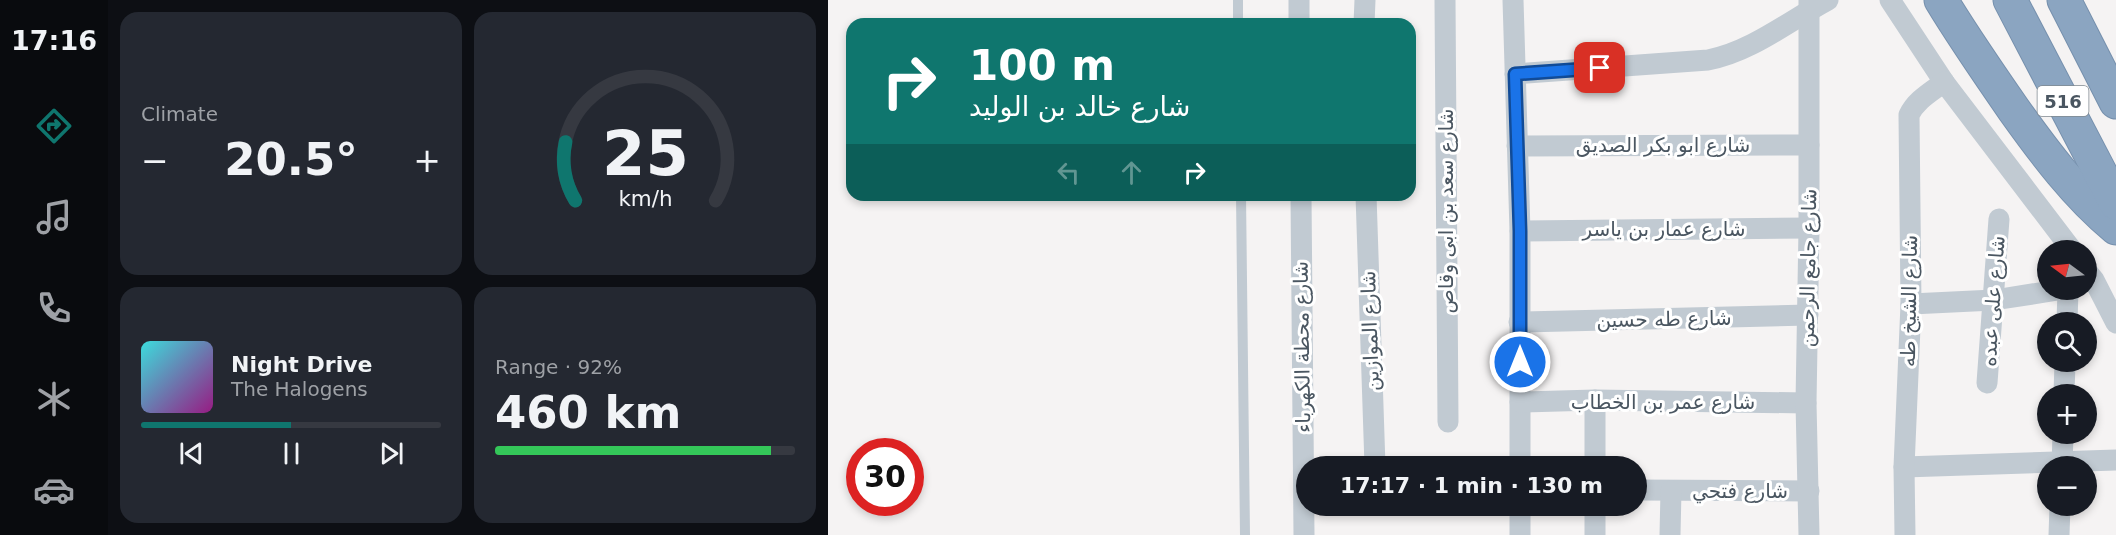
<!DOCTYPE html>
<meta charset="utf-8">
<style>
:root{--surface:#171b24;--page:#242831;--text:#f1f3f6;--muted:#9ea1a6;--line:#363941;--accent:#0f766e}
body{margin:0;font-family:"DejaVu Sans",Vazirmatn,sans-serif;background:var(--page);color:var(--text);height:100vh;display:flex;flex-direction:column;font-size:22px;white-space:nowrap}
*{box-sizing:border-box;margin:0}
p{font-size:20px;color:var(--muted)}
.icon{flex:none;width:33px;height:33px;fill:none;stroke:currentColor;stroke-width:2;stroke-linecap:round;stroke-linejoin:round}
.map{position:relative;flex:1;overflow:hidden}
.details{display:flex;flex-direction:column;gap:12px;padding:12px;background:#0d0f14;width:720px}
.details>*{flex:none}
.hud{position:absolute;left:18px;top:18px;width:570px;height:183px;border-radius:18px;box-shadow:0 3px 9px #0003;background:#0f766e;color:#fff;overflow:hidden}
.needle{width:39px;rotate:285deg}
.fabs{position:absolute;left:1209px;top:240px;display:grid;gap:12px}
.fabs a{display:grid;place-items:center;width:60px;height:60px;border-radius:50%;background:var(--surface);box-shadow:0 3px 9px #0003;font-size:30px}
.speed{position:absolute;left:18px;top:438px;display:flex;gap:12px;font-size:30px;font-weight:700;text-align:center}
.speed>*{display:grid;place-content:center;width:78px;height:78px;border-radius:50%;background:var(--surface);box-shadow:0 3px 9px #0003;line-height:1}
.speed .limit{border:9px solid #d22;background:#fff;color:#111}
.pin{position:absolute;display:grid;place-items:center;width:51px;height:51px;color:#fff;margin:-26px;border-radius:12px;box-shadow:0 3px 9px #0006}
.me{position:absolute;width:66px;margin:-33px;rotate:0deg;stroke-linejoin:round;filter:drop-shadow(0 0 4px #0008)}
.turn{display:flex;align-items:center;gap:21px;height:126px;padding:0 24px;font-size:27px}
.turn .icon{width:78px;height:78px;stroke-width:2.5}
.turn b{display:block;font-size:42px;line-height:51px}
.lanes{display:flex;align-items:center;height:57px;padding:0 24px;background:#0003;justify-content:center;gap:30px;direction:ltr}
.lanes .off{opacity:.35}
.big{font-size:45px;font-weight:600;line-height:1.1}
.details .tile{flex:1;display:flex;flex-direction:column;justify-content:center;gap:9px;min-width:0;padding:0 21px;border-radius:18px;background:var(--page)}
.details .dial{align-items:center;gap:0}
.dial svg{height:156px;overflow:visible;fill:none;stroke:var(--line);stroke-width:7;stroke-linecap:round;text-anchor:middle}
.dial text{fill:var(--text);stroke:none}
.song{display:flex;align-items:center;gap:18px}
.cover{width:72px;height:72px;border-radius:9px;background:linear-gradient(135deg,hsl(180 70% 55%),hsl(310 70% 35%))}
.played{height:6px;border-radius:3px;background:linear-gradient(90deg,var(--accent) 50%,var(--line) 50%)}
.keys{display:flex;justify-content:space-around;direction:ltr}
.heat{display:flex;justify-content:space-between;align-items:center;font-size:33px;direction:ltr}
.charge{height:9px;border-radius:4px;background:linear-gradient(90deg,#34c759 92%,var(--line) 0)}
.details .tiles{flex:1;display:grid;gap:12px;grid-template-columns:repeat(2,1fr)}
.trip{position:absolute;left:468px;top:456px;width:351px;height:60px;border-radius:30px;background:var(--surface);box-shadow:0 3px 9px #0003;font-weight:600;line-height:60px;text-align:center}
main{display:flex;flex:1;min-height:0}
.menu{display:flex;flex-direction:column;width:108px;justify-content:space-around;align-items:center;background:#090b0e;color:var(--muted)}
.menu .icon{width:42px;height:42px}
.menu .current{color:var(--accent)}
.menu b{font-size:27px;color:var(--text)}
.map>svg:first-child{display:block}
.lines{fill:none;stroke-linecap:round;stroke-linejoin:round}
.motorway-casing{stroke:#7690ad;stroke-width:35}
.service{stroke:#c1cad2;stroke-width:10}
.minor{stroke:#c1cad2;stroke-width:21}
.motorway{stroke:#8ba5c1;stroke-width:33}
.route-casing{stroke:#114b97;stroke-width:15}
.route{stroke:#1a73e8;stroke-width:10}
.labels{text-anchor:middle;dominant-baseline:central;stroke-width:6;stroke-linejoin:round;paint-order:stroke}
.shield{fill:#fff;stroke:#808990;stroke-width:1.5}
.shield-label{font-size:18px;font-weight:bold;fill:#4a5661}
.street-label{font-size:20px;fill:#4a5661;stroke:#fff}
</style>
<main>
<nav class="menu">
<b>17:16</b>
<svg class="icon current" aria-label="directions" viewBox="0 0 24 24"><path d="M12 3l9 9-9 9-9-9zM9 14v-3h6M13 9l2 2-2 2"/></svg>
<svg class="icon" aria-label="music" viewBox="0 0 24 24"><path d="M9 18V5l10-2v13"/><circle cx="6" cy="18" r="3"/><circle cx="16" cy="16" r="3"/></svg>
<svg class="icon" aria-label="phone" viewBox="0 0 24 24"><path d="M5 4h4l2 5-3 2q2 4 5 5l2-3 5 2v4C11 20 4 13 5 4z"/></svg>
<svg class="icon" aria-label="climate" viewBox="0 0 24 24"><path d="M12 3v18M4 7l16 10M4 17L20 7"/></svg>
<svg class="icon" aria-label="car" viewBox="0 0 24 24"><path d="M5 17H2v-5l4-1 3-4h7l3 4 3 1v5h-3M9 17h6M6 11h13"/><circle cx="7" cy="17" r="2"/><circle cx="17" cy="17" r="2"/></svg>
</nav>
<section class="details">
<div class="tiles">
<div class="tile"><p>Climate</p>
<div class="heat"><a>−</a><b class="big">20.5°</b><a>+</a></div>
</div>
<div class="tile dial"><svg viewBox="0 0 100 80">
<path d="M14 69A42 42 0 1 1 86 69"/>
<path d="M14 69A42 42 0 0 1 9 39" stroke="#0f766e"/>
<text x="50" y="56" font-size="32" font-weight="700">25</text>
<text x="50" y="72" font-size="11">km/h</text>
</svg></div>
<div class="tile">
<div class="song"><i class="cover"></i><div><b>Night Drive</b><p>The Halogens</p></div></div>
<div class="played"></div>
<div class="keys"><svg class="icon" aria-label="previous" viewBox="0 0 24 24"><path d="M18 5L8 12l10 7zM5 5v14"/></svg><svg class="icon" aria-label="pause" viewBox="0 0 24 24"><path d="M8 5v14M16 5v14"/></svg><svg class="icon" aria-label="next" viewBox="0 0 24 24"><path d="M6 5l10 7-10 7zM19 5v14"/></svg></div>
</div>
<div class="tile"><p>Range · 92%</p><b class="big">460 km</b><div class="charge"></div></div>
</div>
</section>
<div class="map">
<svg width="1288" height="535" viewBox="0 0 1288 535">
<rect width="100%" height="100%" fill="#f5f3f3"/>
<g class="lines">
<!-- motorway casing -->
<g class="motorway-casing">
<g id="motorway">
<path d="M1113 0C1136 38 1161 74 1186 110 1216 152 1248 195 1288 228"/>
<polyline points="1182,0 1288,203"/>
<polyline points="1236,0 1288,102"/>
</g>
</g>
<!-- service -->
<g class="service">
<polyline points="410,0 410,24"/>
<polyline points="413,195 417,535"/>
</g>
<!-- minor -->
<g class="minor">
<polyline points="471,0 471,24"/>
<polyline points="617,0 620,422"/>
<polyline points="685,0 692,231 692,466"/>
<polyline points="1062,0 1116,82 1244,250"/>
<polyline points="536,24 537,0"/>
<path d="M687 74 880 60C923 52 961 21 1000 0"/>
<polyline points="689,146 981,145"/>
<polyline points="473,195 476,535"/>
<polyline points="538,195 547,466"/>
<polyline points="692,231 981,228"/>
<polyline points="1258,270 1266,280 1288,323"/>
<polyline points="1083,304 1166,300 1230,290"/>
<polyline points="691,322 980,315"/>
<polyline points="1239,322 1240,290"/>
<polyline points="1159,383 1171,219"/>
<polyline points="1236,394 1237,362"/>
<polyline points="692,402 767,400 978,403"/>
<polyline points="767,466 767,400"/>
<polyline points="1234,466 1235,434"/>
<polyline points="1076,467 1288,460"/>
<polyline points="808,490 981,491"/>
<polyline points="692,506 692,535"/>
<polyline points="767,535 767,506"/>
<polyline points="842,535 843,491"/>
<polyline points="981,535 978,403 981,228 981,0"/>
<path d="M1077 535 1076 467 1083 304 1081 115C1088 100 1103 92 1116 82"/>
<polyline points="1231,535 1232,506"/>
</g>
<!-- motorway -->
<use href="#motorway" class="motorway"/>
</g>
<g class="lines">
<!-- route casing -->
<g class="route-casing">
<polyline id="route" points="692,362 692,231 687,74 772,68"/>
</g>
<!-- route -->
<use href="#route" class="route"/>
</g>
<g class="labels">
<!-- shield labels -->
<rect class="shield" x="1209.5" y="86" width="51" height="30" rx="4.5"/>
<g class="shield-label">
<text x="1235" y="101">516</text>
</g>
<!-- street labels -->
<g class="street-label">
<text x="835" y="145">شارع ابو بكر الصديق</text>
<text transform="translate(618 211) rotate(-90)">شارع سعد بن ابى وقاص</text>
<text x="836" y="229">شارع عمار بن ياسر</text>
<text transform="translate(980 268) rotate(-89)">شارع جامع الرحمن</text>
<text transform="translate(1081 301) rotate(-89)">شارع الشيخ طه</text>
<text transform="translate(1165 301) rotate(-86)">شارع على عبده</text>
<text transform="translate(836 319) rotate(-1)">شارع طه حسين</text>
<text transform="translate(542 331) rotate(-92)">شارع الموازين</text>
<text transform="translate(474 347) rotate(-91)">شارع محطة الكهرباء</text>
<text x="835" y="402">شارع عمر بن الخطاب</text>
<text x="912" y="491">شارع فتحي</text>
</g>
</g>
</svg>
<div class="fabs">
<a><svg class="needle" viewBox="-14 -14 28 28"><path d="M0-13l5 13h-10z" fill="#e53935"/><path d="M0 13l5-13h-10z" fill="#9ea1a6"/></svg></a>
<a><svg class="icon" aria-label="search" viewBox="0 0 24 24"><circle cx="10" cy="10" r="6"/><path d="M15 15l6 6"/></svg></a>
<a>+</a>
<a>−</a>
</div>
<div class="speed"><div class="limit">30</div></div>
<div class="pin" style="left:772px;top:68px;background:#d93025"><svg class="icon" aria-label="arrive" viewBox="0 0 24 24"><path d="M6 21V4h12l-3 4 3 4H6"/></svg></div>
<svg class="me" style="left:692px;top:362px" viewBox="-20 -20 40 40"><circle r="17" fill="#1a73e8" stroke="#fff" stroke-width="3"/><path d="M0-11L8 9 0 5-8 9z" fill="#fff"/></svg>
<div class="trip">17:17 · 1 min · 130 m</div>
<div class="hud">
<div class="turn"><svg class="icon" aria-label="right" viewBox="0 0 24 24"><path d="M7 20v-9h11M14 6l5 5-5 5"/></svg><div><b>100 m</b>شارع خالد بن الوليد</div></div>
<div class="lanes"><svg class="icon off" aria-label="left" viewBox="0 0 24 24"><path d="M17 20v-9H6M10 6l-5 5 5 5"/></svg><svg class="icon off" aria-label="ahead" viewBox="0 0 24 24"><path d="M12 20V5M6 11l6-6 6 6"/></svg><svg class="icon" aria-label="right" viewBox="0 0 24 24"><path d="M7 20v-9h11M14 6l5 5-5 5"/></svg></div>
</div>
</div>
</main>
